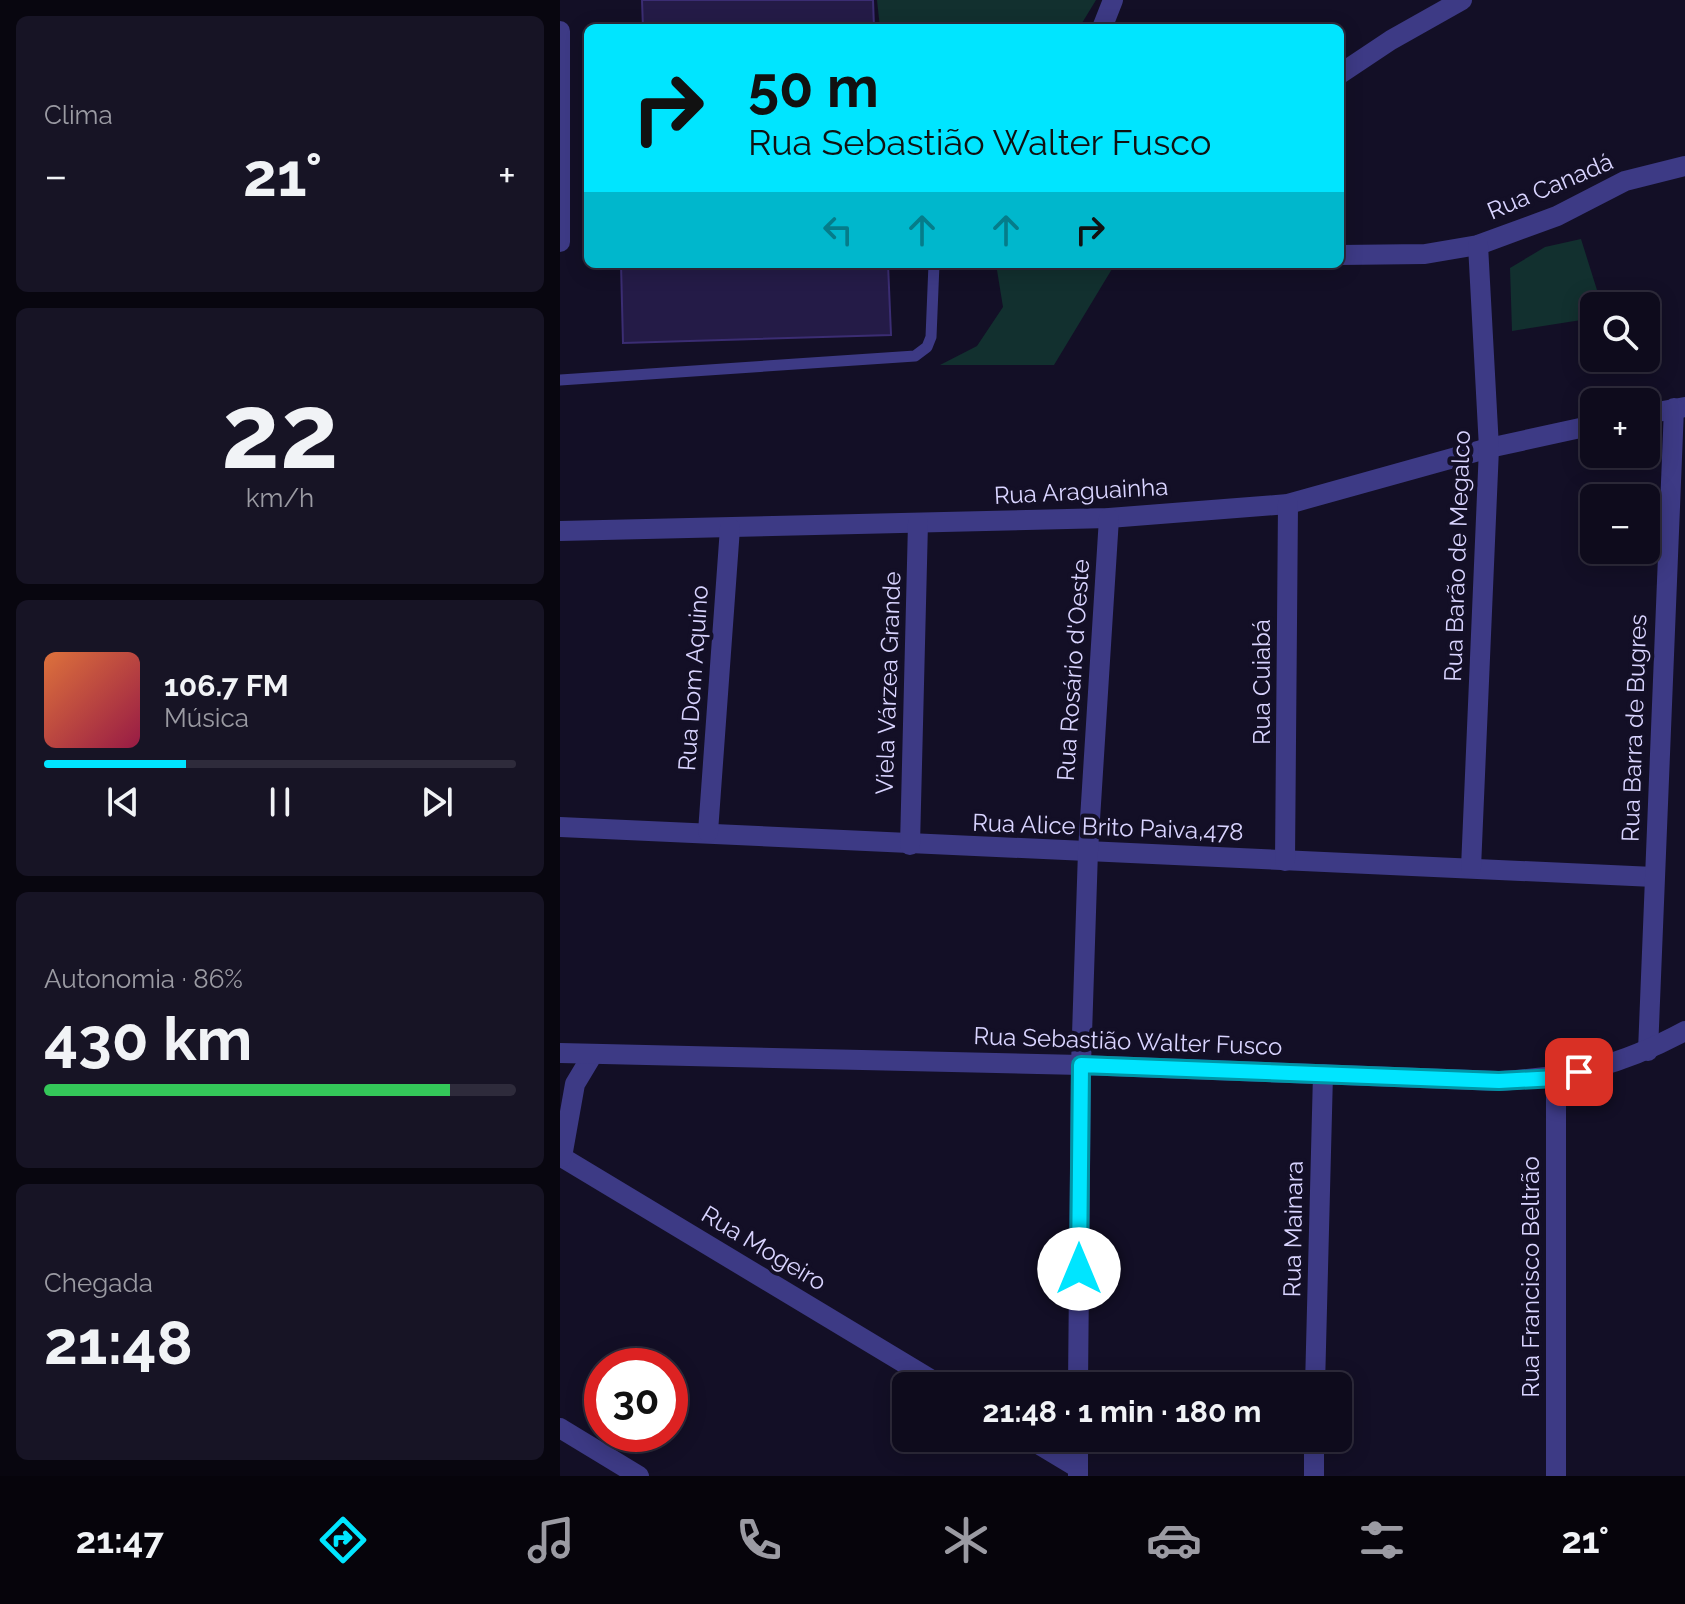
<!DOCTYPE html>
<html lang="pt">
<meta charset="utf-8">
<style>
:root{--surface:#0e0b1c;--page:#171425;--text:#f1f3f6;--muted:#9b9ba3;--line:#2e2b3b;--accent:#00e5ff}
body{margin:0;font-family:Raleway,sans-serif;background:var(--page);color:var(--text);height:100vh;display:flex;flex-direction:column;font-size:30px;white-space:nowrap}
*{box-sizing:border-box;margin:0}
p{font-size:26px;color:var(--muted)}
.icon{flex:none;width:44px;height:44px;fill:none;stroke:currentColor;stroke-width:2;stroke-linecap:round;stroke-linejoin:round}
.map{position:relative;flex:1;overflow:hidden}
.sheet{display:flex;flex-direction:column;gap:16px;padding:16px;background:#08060f;width:560px}
.sheet>*{flex:none}
.top-card{position:absolute;left:24px;top:24px;width:760px;height:244px;border-radius:12px;box-shadow:0 4px 20px #0003,0 0 0 2px var(--line);background:#00e5ff;color:#111;overflow:hidden}
.fabs{position:absolute;left:1020px;top:292px;display:grid;gap:16px}
.fabs a{display:grid;place-items:center;width:80px;height:80px;border-radius:12px;background:var(--surface);box-shadow:0 4px 20px #0003,0 0 0 2px var(--line);font-size:40px}
.speed{position:absolute;left:24px;top:1348px;display:flex;gap:16px;font-size:40px;font-weight:700;text-align:center}
.speed>*{display:grid;place-content:center;width:104px;height:104px;border-radius:50%;background:var(--surface);box-shadow:0 4px 20px #0003,0 0 0 2px var(--line);line-height:1}
.speed .limit{border:12px solid #d22;background:#fff;color:#111}
.pin{position:absolute;display:grid;place-items:center;width:68px;height:68px;color:#fff;margin:-34px;border-radius:16px;box-shadow:0 4px 12px #0006}
.me{position:absolute;width:88px;margin:-44px;rotate:0deg;stroke-linejoin:round;filter:drop-shadow(0 0 6px #0008)}
.turn{display:flex;align-items:center;gap:28px;height:168px;padding:0 32px;font-size:36px}
.turn .icon{width:104px;height:104px;stroke-width:2.5}
.turn b{display:block;font-size:56px;line-height:68px}
.lanes{display:flex;align-items:center;height:76px;padding:0 32px;background:#0003;justify-content:center;gap:40px;direction:ltr}
.lanes .off{opacity:.35}
.big{font-size:60px;font-weight:700;line-height:1.1}
.sheet .card{flex:1;display:flex;flex-direction:column;justify-content:center;gap:12px;min-width:0;padding:0 28px;border-radius:12px;background:var(--page)}
.sheet .dial{align-items:center;gap:0}
.dial b{font-size:104px;line-height:1}
.song{display:flex;align-items:center;gap:24px}
.cover{width:96px;height:96px;border-radius:12px;background:linear-gradient(135deg,hsl(20 70% 55%),hsl(340 70% 35%))}
.played{height:8px;border-radius:4px;background:linear-gradient(90deg,var(--accent) 30%,var(--line) 30%)}
.keys{display:flex;justify-content:space-around;direction:ltr}
.heat{display:flex;justify-content:space-between;align-items:center;font-size:44px;direction:ltr}
.charge{height:12px;border-radius:6px;background:linear-gradient(90deg,#34c759 86%,var(--line) 0)}
.trip{position:absolute;left:332px;top:1372px;width:460px;height:80px;border-radius:12px;background:var(--surface);box-shadow:0 4px 20px #0003,0 0 0 2px var(--line);font-weight:700;line-height:80px;text-align:center}
.tab-bar{display:flex;height:128px;justify-content:space-around;align-items:center;background:#06040b;color:var(--muted)}
.tab-bar .icon{width:56px;height:56px}
.tab-bar .selected{color:var(--accent)}
.tab-bar b{font-size:36px;color:var(--text)}
main{display:flex;flex:1;min-height:0}
.map>svg:first-child{display:block}
.green{fill:#12302f}
.building{fill:#241b47;stroke:#3b2d73;stroke-width:2}
.lines{fill:none;stroke-linecap:round;stroke-linejoin:round}
.service{stroke:#3d3a85;stroke-width:11}
.minor{stroke:#3d3a85;stroke-width:20}
.tertiary{stroke:#3d3a85;stroke-width:20}
.route-casing{stroke:#0095a6;stroke-width:20}
.route{stroke:#00e5ff;stroke-width:14}
.labels{text-anchor:middle;dominant-baseline:central;stroke-width:8;stroke-linejoin:round;paint-order:stroke}
.street-label{font-size:24px;fill:#d9d4ff;stroke:#130f26}
</style>
<main>
<section class="sheet">
<div class="card"><p>Clima</p>
<div class="heat"><a>−</a><b class="big">21°</b><a>+</a></div>
</div>
<div class="card dial"><b>22</b><p>km/h</p></div>
<div class="card">
<div class="song"><i class="cover"></i><div><b>106.7 FM</b><p>Música</p></div></div>
<div class="played"></div>
<div class="keys"><svg class="icon" aria-label="previous" viewBox="0 0 24 24"><path d="M18 5L8 12l10 7zM5 5v14"/></svg><svg class="icon" aria-label="pause" viewBox="0 0 24 24"><path d="M8 5v14M16 5v14"/></svg><svg class="icon" aria-label="next" viewBox="0 0 24 24"><path d="M6 5l10 7-10 7zM19 5v14"/></svg></div>
</div>
<div class="card"><p>Autonomia · 86%</p><b class="big">430 km</b><div class="charge"></div></div>
<div class="card"><p>Chegada</p><b class="big">21:48</b></div>
</section>
<div class="map">
<svg width="1125" height="1476" viewBox="0 0 1125 1476">
<rect width="100%" height="100%" fill="#130f26"/>
<!-- green -->
<g class="green">
<polygon points="317,0 536,0 519,28 320,28"/>
<polygon points="1021,239 1042,306 1034,306 1034,318 952,331 950,268 985,247"/>
<polygon points="436,264 555,264 494,365 380,365 417,346 443,307"/>
</g>
<!-- building -->
<g class="building">
<polygon points="82,0 313,0 314,28 83,28"/>
<polygon points="61,264 328,264 331,335 63,343"/>
</g>
<g class="lines">
<!-- service -->
<polyline class="service" points="0,380 355,356 367,347 371,337 374,264"/>
<!-- minor -->
<g class="minor">
<polyline points="542,28 553,0"/>
<polyline points="0,31 0,242"/>
<polyline points="780,74 831,40 902,0"/>
<polyline points="780,255 865,254 918,245 997,216 1065,181 1125,166"/>
<polyline points="1086,414 1125,407"/>
<polyline points="0,531 549,518 728,504 929,448 1034,425"/>
<polyline points="0,827 1094,877"/>
<polyline points="148,832 170,528"/>
<polyline points="350,845 358,523"/>
<polyline points="725,861 728,504"/>
<polyline points="911,868 929,448 918,245"/>
<polyline points="1088,1051 1114,408"/>
<polyline points="996,1078 996,1476"/>
<polyline points="0,1156 382,1386"/>
<polyline points="2,1157 15,1084 33,1054"/>
<polyline points="518,1386 521,1065 528,851 549,518"/>
<polyline points="755,1386 763,1074"/>
<polyline points="0,1428 79,1476"/>
<polyline points="468,1438 518,1468"/>
<polyline points="518,1476 518,1438"/>
<polyline points="754,1476 754,1438"/>
</g>
<!-- tertiary -->
<path class="tertiary" d="M0 1053 521 1065 939 1081C1012 1077 1060 1066 1125 1031"/>
</g>
<g class="lines">
<!-- route casing -->
<g class="route-casing">
<polyline id="route" points="519,1269 521,1065 939,1081 996,1078 1019,1072"/>
</g>
<!-- route -->
<use href="#route" class="route"/>
</g>
<g class="labels">
<!-- street labels -->
<g class="street-label">
<text transform="translate(990 186) rotate(-23)">Rua Canadá</text>
<text transform="translate(521 491) rotate(-3)">Rua Araguainha</text>
<text transform="translate(897 556) rotate(-88)">Rua Barão de Megalco</text>
<text transform="translate(513 670) rotate(-86)">Rua Rosário d'Oeste</text>
<text transform="translate(133 678) rotate(-86)">Rua Dom Aquino</text>
<text transform="translate(701 682) rotate(-90)">Rua Cuiabá</text>
<text transform="translate(328 683) rotate(-88)">Viela Várzea Grande</text>
<text transform="translate(1074 728) rotate(-88)">Rua Barra de Bugres</text>
<text transform="translate(548 827) rotate(2)">Rua Alice Brito Paiva,478</text>
<text transform="translate(568 1041) rotate(2)">Rua Sebastião Walter Fusco</text>
<text transform="translate(733 1229) rotate(-89)">Rua Mainara</text>
<text transform="translate(204 1248) rotate(31)">Rua Mogeiro</text>
<text transform="translate(970 1277) rotate(-90)">Rua Francisco Beltrão</text>
</g>
</g>
</svg>
<div class="fabs">
<a><svg class="icon" aria-label="search" viewBox="0 0 24 24"><circle cx="10" cy="10" r="6"/><path d="M15 15l6 6"/></svg></a>
<a>+</a>
<a>−</a>
</div>
<div class="speed"><div class="limit">30</div></div>
<div class="pin" style="left:1019px;top:1072px;background:#d93025"><svg class="icon" aria-label="arrive" viewBox="0 0 24 24"><path d="M6 21V4h12l-3 4 3 4H6"/></svg></div>
<svg class="me" style="left:519px;top:1269px" viewBox="-20 -20 40 40"><circle r="19" fill="#fff"/><path d="M0-13L10 11 0 6-10 11z" fill="#00e5ff"/></svg>
<div class="trip">21:48 · 1 min · 180 m</div>
<div class="top-card">
<div class="turn"><svg class="icon" aria-label="right" viewBox="0 0 24 24"><path d="M7 20v-9h11M14 6l5 5-5 5"/></svg><div><b>50 m</b>Rua Sebastião Walter Fusco</div></div>
<div class="lanes"><svg class="icon off" aria-label="left" viewBox="0 0 24 24"><path d="M17 20v-9H6M10 6l-5 5 5 5"/></svg><svg class="icon off" aria-label="ahead" viewBox="0 0 24 24"><path d="M12 20V5M6 11l6-6 6 6"/></svg><svg class="icon off" aria-label="ahead" viewBox="0 0 24 24"><path d="M12 20V5M6 11l6-6 6 6"/></svg><svg class="icon" aria-label="right" viewBox="0 0 24 24"><path d="M7 20v-9h11M14 6l5 5-5 5"/></svg></div>
</div>
</div>
</main>
<nav class="tab-bar">
<b>21:47</b>
<svg class="icon selected" aria-label="directions" viewBox="0 0 24 24"><path d="M12 3l9 9-9 9-9-9zM9 14v-3h6M13 9l2 2-2 2"/></svg>
<svg class="icon" aria-label="music" viewBox="0 0 24 24"><path d="M9 18V5l10-2v13"/><circle cx="6" cy="18" r="3"/><circle cx="16" cy="16" r="3"/></svg>
<svg class="icon" aria-label="phone" viewBox="0 0 24 24"><path d="M5 4h4l2 5-3 2q2 4 5 5l2-3 5 2v4C11 20 4 13 5 4z"/></svg>
<svg class="icon" aria-label="climate" viewBox="0 0 24 24"><path d="M12 3v18M4 7l16 10M4 17L20 7"/></svg>
<svg class="icon" aria-label="car" viewBox="0 0 24 24"><path d="M5 17H2v-5l4-1 3-4h7l3 4 3 1v5h-3M9 17h6M6 11h13"/><circle cx="7" cy="17" r="2"/><circle cx="17" cy="17" r="2"/></svg>
<svg class="icon" aria-label="filters" viewBox="0 0 24 24"><path d="M4 7h16M4 17h16"/><circle cx="9" cy="7" r="2"/><circle cx="15" cy="17" r="2"/></svg>
<b>21°</b>
</nav>
